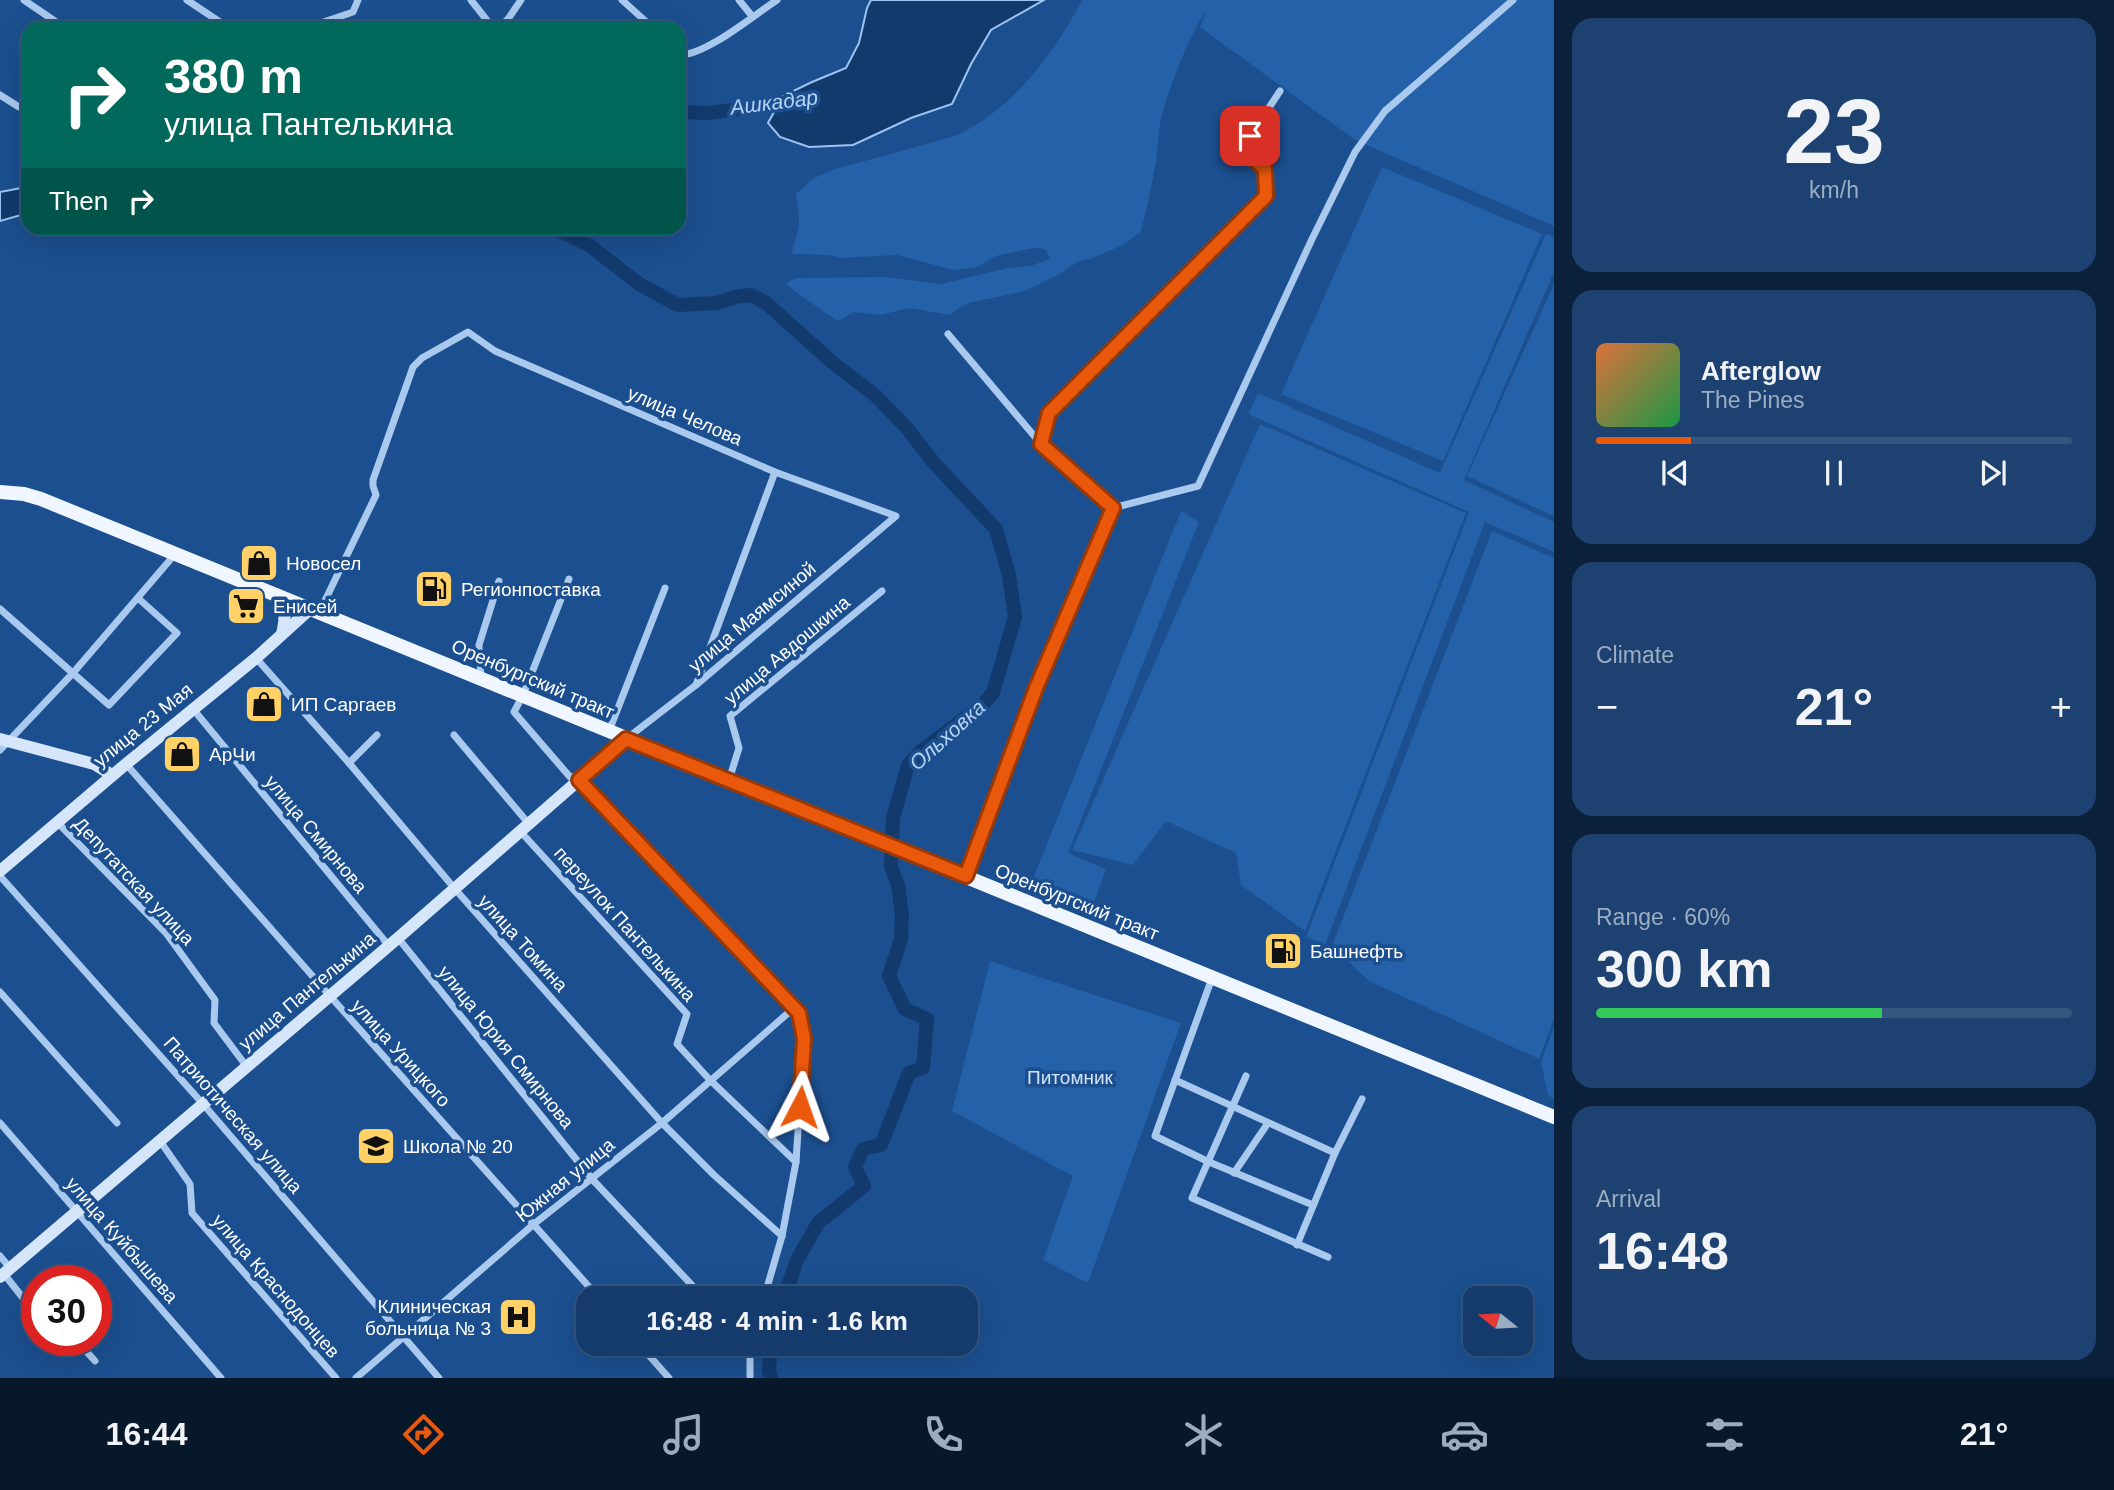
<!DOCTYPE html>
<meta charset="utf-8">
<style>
:root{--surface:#143b6b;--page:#1d4271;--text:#f1f3f6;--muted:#9dadc1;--line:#33557e;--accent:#ea580c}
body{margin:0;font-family:Helvetica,sans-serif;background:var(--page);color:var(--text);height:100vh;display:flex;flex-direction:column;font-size:26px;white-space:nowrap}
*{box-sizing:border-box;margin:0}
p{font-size:23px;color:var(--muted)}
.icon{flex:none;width:38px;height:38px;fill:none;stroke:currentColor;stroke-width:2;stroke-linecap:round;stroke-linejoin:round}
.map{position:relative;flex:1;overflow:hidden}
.panel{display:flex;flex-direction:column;gap:18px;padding:18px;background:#0b203b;width:560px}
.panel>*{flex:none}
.hud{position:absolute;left:21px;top:21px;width:665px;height:214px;border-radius:21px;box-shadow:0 7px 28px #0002,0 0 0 2px var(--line);background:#00695c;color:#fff;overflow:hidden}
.needle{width:46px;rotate:288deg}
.tools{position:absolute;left:1463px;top:1286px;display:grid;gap:14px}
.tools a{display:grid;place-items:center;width:70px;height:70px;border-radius:14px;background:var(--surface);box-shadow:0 7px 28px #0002,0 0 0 2px var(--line);font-size:35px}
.speed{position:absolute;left:21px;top:1265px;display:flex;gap:14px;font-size:35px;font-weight:700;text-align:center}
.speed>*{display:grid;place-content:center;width:91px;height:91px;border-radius:50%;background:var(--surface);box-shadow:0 7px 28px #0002,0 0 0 2px var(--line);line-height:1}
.speed .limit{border:10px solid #d22;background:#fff;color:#111}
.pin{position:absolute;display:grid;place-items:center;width:60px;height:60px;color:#fff;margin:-30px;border-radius:14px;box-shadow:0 4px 10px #0006}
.me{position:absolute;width:77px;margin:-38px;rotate:4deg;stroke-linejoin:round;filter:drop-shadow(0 0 5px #0008)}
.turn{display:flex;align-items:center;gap:24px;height:147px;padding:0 28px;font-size:32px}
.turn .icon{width:91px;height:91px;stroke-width:2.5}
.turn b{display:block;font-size:49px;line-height:60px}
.then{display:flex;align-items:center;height:66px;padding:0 28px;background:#0003;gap:14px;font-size:26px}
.big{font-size:52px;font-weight:800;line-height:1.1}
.panel .widget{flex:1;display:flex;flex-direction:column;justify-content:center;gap:10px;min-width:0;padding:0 24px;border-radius:21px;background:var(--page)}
.panel .dial{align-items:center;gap:0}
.dial b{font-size:91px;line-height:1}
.song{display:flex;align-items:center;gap:21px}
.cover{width:84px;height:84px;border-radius:10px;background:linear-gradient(135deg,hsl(20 70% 55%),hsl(140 70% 35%))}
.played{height:7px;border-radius:4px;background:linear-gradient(90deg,var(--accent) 20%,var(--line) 20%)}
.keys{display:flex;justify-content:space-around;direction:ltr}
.heat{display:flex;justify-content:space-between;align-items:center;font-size:38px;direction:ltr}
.charge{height:10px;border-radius:5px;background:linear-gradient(90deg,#34c759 60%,var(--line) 0)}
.trip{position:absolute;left:576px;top:1286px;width:402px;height:70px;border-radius:21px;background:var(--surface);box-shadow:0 7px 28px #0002,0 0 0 2px var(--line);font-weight:800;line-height:70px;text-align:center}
.menu{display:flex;height:112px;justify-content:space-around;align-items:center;background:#08182b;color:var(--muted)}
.menu .icon{width:49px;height:49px}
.menu .active{color:var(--accent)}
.menu b{font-size:32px;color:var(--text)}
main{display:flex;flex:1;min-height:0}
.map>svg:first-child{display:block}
.green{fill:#2461a8}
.water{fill:#123a6d;stroke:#9cc4f0;stroke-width:2}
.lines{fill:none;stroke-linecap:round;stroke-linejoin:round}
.river{stroke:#123a6d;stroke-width:14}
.street{stroke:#a9c9ee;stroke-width:7}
.secondary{stroke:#d6e6fa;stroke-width:12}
.primary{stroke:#f0f6ff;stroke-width:14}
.route-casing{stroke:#983908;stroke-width:18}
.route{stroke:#ea580c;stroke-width:12}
.labels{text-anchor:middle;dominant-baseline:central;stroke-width:7;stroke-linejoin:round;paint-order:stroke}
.street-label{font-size:19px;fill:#fff;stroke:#1b4f8f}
.poi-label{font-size:19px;fill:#fff;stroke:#1b4f8f;text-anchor:start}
.park-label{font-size:19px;fill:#cfe3fa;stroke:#1b4f8f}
.water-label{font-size:21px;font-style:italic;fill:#b5d3f5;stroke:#1b4f8f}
</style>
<main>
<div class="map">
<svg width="1554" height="1378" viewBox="0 0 1554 1378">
<rect width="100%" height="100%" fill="#1b4f8f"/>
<!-- green -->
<g class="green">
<path d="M1082 0H1554V226L1355 140 1200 27 1207 9C1187 41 1173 77 1162 114 1158 130 1158 146 1156 162 1152 186 1146 209 1141 232L1123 245 1090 259 1079 261 1058 275 1025 291 969 303 959 308 950 315 909 308 881 315 854 312 838 321 794 291 786 283 796 278 886 277 941 284 1008 268 1030 266 1050 259 1045 249 1033 248 996 256 975 268 953 270 897 255 841 258 829 255 792 254C793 245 796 239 798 231 801 219 797 205 796 194L812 179 832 170 955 136C1012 110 1054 54 1082 0Z"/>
<polygon points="1382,167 1542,234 1443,461 1281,394"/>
<polygon points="1546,234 1554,237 1554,272 1464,480 1554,522 1554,552 1485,522 1325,945 1306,937 1469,512 1248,414 1258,393 1440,473"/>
<polygon points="1554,284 1554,516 1467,476"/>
<polygon points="1260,424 1466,513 1305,931 1241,885 1236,853 1166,821 1133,865 1072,850"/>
<polygon points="1181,511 1199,522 1068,853 1106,869 1090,914 1030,886"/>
<polygon points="1492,531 1554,558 1554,1019 1539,1059 1369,981 1332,946"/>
<polygon points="990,961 1181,1023 1088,1283 1043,1260 1073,1176 952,1111"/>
<polygon points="1554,1027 1554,1098 1548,1096 1541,1062"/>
</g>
<!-- water -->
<g class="water">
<polygon points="871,0 1044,0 991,30 971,64 952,104 911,118 853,145 809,147 780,137 768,123 783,96 812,82 846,68 859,43 867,8"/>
<polygon points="28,181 28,213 0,221 0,192 21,188"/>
</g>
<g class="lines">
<!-- river -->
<g class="river">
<polyline points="679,112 708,113 796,102"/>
<polyline points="554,228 589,245 639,284 678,305 717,303 735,297 751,295 766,303 833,363 876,396 906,427 934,463 996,529 1009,575 1015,617 993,693 982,705 921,751 908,765 893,818 891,867 898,885 902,915 901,939 889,976 905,1009 927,1019 923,1068 909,1073 881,1145 863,1149 855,1167 864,1186 818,1223 797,1260 784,1298"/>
<polyline points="771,1378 769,1371 771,1344"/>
</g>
<!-- street -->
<g class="street">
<polyline points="24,0 65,28"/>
<polyline points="187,0 226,26 233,28"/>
<polyline points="471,0 493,28"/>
<polyline points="622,0 653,28"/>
<polyline points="739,0 752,16"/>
<polyline points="306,28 353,12 358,0"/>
<polyline points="498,28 508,19 521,0"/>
<path d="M679 55C705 56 754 15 777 0"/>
<polyline points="0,95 19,107 28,108"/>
<polyline points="948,334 1041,444 1113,508"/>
<polyline points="1041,444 1049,413 1267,196 1265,169 1246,152 1245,144 1280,91"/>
<polyline points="1113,508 1198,486 1312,239 1355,152 1385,111 1513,0"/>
<polyline points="569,579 523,695 514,712 570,777 581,776"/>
<polyline points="0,609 109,705 177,633 139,599"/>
<polyline points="319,613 376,495 373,486 373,480 413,367 422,358 468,332 495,351 775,472 896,516 696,685 626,739"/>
<polyline points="256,658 349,763 455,889 662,1123 714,1175 782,1236"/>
<polyline points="481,678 479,645 499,581"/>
<polyline points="696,685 775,472"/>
<polyline points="193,709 389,946"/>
<polyline points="609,731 665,588"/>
<polyline points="454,735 529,824"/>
<polyline points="0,750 73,673 176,553"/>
<polyline points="349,763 377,735"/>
<polyline points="126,764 330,996 599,1298"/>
<polyline points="579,780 799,1012 804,1038 796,1162 782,1236 764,1298"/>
<polyline points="729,780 739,748 730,716 882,591"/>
<polyline points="57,822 166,933 215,1000 214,1023 247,1067"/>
<polyline points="520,831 687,1014 677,1044 710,1080 796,1162"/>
<polyline points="0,876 203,1104 439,1378"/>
<polyline points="966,876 1036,688 1113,508"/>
<polyline points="398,938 592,1179 704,1298"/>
<polyline points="1212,978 1155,1136 1209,1162 1313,1205"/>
<polyline points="0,992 117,1123"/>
<polyline points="1246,1076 1192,1198 1328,1257"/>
<polyline points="1175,1080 1335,1153"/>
<polyline points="0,1123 221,1378"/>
<polyline points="160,1141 190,1184 192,1213 336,1378"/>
<polyline points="1234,1173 1268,1123"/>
<polyline points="1297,1245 1335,1153 1362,1099"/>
<polyline points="0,1256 10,1268"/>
<polyline points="4,1274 23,1298 37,1304"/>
<polyline points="76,1340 95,1361"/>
<polyline points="639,1344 669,1378"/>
<polyline points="356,1378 534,1224 662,1123 795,1007"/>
<polyline points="750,1378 750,1344"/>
</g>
<!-- secondary -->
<g class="secondary">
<path d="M276 594C286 608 286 617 282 634"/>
<polyline points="0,739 94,764 112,775"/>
<polyline points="0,871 126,764 256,658 310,609"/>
<polyline points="0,1277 398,938 626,739"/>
</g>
<!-- primary -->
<polyline class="primary" points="0,492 24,494 41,499 1554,1117"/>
</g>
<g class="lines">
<!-- route casing -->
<g class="route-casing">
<path id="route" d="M800 1107 804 1038 799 1013 579 780 626 739 966 876 1036 688 1113 508 1041 444 1049 413 1266 196 1265 169C1254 159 1241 152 1250 136"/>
</g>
<!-- route -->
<use href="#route" class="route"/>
</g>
<!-- icons -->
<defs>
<g id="shop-square" transform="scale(2.0125)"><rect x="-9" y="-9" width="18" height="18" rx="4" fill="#ffd166" stroke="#1b4f8f"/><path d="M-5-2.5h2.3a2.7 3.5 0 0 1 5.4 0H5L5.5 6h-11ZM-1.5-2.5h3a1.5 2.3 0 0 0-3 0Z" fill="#111"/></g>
<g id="fuel-square" transform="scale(2.0125)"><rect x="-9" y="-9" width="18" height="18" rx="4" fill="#ffd166" stroke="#1b4f8f"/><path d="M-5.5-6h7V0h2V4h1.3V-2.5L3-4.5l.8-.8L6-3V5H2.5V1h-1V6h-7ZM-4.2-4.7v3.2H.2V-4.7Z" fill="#111"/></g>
<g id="supermarket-square" transform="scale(2.0125)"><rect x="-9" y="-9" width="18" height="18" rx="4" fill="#ffd166" stroke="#1b4f8f"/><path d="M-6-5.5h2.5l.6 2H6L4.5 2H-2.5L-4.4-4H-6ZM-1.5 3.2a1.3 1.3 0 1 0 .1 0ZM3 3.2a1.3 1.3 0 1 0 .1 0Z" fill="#111"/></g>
<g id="school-square" transform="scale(2.0125)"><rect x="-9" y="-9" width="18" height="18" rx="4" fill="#ffd166" stroke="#1b4f8f"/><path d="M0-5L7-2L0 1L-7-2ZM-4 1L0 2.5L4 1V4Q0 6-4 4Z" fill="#111"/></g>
<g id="hospital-square" transform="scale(2.0125)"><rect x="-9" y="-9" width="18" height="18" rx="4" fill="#ffd166" stroke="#1b4f8f"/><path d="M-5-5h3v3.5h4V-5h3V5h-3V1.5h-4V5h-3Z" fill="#111"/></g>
</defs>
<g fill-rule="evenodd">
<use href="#shop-square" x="259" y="563"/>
<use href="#fuel-square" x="434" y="589"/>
<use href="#supermarket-square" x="246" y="606"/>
<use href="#shop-square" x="264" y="704"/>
<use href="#shop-square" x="182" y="754"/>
<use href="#fuel-square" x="1283" y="951"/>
<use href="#school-square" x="376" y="1146"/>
<use href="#hospital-square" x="518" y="1317"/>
</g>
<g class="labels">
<!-- street labels -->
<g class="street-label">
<text transform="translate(685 416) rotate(23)">улица Челова</text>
<text transform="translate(752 617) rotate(-40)">улица Маямсиной</text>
<text transform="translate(787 650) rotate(-40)">улица Авдошкина</text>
<text transform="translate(533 679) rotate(23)">Оренбургский тракт</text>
<text transform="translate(143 725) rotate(-39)">улица 23 Мая</text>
<text transform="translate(316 834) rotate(50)">улица Смирнова</text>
<text transform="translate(134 881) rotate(47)">Депутатская улица</text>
<text transform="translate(1077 902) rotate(22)">Оренбургский тракт</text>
<text transform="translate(625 924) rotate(48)">переулок Пантелькина</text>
<text transform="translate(523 943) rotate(48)">улица Томина</text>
<text transform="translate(307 991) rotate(-40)">улица Пантелькина</text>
<text transform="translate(506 1047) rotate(51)">улица Юрия Смирнова</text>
<text transform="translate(401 1053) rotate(48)">улица Урицкого</text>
<text transform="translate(233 1115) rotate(49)">Патриотическая улица</text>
<text transform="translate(565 1180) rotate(-39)">Южная улица</text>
<text transform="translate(122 1240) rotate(49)">улица Куйбышева</text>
<text transform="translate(276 1286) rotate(49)">улица Краснодонцев</text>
</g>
<!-- poi labels -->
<g class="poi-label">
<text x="286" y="563">Новосел</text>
<text x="461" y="589">Регионпоставка</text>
<text x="273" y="606">Енисей</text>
<text x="291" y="704">ИП Саргаев</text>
<text x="209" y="754">АрЧи</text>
<text x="1310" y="951">Башнефть</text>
<text x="403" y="1146">Школа № 20</text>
<text x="491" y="1306" text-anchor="end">Клиническая<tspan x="491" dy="22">больница № 3</tspan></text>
</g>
<!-- park labels -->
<g class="park-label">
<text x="1070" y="1077">Питомник</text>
</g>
<!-- water labels -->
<g class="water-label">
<text transform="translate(774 102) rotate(-7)">Ашкадар</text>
<text transform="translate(947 735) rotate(-42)">Ольховка</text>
</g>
</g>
</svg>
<div class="tools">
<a><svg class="needle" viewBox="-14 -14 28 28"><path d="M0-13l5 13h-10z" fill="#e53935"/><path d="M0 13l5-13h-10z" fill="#9dadc1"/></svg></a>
</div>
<div class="speed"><div class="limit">30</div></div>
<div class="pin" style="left:1250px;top:136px;background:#d93025"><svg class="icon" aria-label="arrive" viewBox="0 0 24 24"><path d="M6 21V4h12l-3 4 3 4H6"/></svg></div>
<svg class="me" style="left:800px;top:1107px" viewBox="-20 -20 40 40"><path d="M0-17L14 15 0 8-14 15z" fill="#ea580c" stroke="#fff" stroke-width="4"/></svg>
<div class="trip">16:48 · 4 min · 1.6 km</div>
<div class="hud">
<div class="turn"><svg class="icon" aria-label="right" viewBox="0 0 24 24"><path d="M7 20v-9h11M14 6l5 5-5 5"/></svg><div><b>380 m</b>улица Пантелькина</div></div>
<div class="then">Then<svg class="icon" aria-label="right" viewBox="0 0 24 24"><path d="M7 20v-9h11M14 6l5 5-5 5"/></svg></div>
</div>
</div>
<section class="panel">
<div class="widget dial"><b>23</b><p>km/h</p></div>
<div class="widget">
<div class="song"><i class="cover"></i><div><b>Afterglow</b><p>The Pines</p></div></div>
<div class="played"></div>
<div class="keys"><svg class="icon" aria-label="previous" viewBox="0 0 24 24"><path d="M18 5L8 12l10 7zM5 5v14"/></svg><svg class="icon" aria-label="pause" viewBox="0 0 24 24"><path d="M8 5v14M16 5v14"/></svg><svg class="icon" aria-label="next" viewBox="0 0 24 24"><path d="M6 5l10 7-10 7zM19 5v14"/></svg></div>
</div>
<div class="widget"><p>Climate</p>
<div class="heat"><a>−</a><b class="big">21°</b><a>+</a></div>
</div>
<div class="widget"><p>Range · 60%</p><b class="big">300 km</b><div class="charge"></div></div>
<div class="widget"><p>Arrival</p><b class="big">16:48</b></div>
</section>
</main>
<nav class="menu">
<b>16:44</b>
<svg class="icon active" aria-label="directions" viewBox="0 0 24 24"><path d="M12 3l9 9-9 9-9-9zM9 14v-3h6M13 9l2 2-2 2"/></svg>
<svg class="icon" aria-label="music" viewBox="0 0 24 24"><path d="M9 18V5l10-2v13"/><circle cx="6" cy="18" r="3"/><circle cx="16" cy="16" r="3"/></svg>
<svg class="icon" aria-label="phone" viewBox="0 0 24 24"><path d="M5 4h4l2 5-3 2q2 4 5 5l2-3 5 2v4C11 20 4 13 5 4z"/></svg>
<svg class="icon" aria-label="climate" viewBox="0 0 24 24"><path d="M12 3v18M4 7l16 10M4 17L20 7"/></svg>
<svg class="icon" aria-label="car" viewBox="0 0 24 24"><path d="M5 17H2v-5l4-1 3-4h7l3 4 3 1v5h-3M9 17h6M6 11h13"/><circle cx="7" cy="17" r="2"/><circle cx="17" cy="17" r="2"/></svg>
<svg class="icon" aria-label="filters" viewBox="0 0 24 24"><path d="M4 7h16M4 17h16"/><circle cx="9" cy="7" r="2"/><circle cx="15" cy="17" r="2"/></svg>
<b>21°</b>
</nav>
